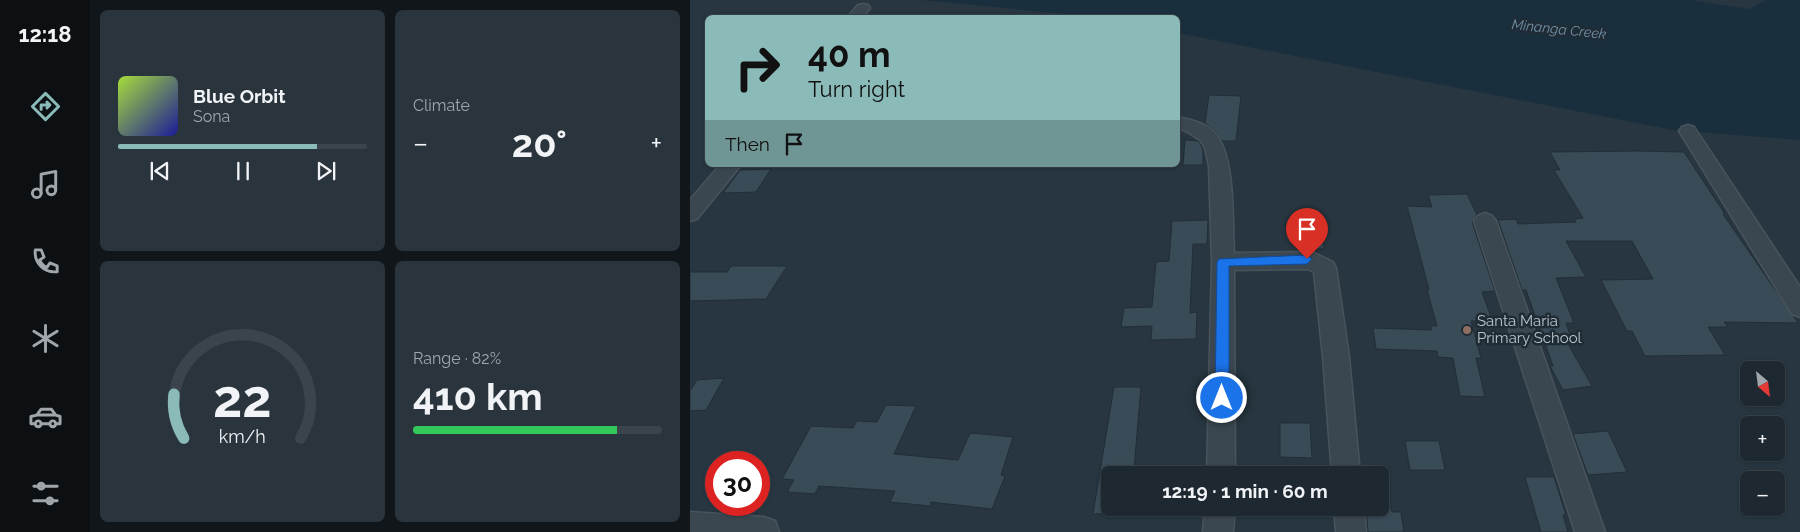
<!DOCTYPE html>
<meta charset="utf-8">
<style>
:root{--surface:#1d2830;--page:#2a343c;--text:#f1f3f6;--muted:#a0a6ab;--line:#3b444c;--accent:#8bbbb9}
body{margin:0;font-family:Raleway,sans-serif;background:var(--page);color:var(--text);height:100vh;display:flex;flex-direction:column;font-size:19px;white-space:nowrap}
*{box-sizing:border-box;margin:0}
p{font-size:16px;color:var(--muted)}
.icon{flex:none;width:28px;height:28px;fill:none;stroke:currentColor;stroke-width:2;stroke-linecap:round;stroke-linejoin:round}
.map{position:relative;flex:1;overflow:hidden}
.sheet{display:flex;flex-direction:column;gap:10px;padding:10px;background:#10161a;width:600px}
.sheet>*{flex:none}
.top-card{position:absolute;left:15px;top:15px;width:475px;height:152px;border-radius:8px;box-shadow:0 1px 4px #0004,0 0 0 1px var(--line);background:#8bbbb9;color:#111;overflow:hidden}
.needle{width:32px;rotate:152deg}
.buttons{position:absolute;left:1050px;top:361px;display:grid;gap:10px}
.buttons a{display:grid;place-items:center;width:45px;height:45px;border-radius:8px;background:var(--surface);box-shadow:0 1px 4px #0004,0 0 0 1px var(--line);font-size:25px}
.speed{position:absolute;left:15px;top:451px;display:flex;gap:10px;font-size:25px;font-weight:700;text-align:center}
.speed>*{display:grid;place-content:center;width:65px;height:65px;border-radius:50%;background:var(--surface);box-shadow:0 1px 4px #0004,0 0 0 1px var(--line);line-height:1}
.speed .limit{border:8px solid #d22;background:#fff;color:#111}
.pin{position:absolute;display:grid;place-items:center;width:42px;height:42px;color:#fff;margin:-51px -21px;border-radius:50% 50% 50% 0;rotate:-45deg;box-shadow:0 0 5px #0007}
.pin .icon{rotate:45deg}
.me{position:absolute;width:55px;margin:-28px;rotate:0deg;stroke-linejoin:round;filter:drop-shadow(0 0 4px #0008)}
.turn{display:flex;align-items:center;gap:18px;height:105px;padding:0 20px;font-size:22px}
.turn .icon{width:65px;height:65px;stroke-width:2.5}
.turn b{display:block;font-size:35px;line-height:42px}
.then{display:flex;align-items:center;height:48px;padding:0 20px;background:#0003;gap:10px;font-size:19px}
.big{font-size:38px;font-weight:700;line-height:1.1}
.sheet .widget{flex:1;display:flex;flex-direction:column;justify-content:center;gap:8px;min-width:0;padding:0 18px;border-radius:8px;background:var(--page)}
.sheet .dial{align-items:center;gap:0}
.dial svg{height:130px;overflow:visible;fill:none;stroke:var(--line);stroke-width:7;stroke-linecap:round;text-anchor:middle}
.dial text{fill:var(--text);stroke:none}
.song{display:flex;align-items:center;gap:15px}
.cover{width:60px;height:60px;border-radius:8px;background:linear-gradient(135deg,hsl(80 70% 55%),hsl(240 70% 35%))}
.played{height:5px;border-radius:2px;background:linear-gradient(90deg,var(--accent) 80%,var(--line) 80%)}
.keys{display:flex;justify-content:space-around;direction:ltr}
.heat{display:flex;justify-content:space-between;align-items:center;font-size:28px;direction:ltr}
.charge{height:8px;border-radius:4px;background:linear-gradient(90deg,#34c759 82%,var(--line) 0)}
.sheet .tiles{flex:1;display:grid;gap:10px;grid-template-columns:repeat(2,1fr)}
.trip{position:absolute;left:411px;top:466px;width:288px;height:50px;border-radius:8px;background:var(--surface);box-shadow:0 1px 4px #0004,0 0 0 1px var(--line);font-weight:700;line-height:50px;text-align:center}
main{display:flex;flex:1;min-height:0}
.dock{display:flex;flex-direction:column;width:90px;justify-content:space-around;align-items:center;background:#0c1013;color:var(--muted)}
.dock .icon{width:35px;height:35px}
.dock .on{color:var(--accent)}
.dock b{font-size:22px;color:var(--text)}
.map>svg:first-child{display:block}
.water{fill:#1a2f3e}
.building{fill:#394b56;stroke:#222e37}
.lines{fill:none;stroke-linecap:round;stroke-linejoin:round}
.street-casing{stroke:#48535c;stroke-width:3}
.street{fill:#3b4750;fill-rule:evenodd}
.route{fill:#1a73e8;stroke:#114b97}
.education-dot{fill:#8d6e63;stroke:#202c35;stroke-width:2}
.labels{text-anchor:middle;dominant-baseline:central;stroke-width:5;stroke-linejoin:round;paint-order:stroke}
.far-water-label{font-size:14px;font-style:italic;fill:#7392a7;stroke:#202c35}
.poi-label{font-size:15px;fill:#b8c2ca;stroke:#202c35;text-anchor:start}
</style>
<main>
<nav class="dock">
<b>12:18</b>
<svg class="icon on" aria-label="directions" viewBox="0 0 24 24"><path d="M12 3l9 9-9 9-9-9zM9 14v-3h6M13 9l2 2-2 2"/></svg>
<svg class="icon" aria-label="music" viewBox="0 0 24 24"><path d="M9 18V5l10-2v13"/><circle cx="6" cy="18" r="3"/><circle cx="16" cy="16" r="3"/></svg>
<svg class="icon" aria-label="phone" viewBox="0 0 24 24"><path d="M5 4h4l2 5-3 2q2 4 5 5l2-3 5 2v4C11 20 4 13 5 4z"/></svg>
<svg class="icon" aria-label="climate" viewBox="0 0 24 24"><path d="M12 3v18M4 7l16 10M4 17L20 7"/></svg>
<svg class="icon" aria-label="car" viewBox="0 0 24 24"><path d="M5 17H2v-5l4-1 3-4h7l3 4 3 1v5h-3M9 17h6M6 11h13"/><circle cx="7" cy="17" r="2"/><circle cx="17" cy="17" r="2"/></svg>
<svg class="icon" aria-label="filters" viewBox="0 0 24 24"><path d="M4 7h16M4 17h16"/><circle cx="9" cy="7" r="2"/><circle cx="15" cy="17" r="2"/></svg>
</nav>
<section class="sheet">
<div class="tiles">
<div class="widget">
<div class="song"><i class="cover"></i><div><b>Blue Orbit</b><p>Sona</p></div></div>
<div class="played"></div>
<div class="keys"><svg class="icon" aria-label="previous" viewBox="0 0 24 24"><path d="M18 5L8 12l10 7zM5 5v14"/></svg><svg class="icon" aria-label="pause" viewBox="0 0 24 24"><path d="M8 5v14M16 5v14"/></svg><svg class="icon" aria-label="next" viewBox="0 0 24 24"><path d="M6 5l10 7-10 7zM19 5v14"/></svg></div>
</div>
<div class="widget"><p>Climate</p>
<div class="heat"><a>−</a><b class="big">20°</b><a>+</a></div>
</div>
<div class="widget dial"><svg viewBox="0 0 100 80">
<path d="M14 69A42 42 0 1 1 86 69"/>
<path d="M14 69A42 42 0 0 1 8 42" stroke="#8bbbb9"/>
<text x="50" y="56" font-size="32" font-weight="700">22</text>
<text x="50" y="72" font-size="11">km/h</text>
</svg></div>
<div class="widget"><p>Range · 82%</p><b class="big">410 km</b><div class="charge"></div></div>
</div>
</section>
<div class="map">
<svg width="1110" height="532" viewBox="0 0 1110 532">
<rect width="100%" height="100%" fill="#273640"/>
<!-- water -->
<polygon class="water" points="232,0 1000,0 1059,9 1076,0 1110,0 1110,140 983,130 488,33 488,18 407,17"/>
<!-- building -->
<g class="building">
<polygon points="519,95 551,96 546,141 532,141 525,131 515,123"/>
<polygon points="495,140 509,141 513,150 513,165 493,165"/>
<polygon points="949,151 994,152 1035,214 1033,214 1108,323 1034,322 1038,327 1018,327 1035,355 955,356 942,331 937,331 911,280 963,279 942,241 876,241 896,277 866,278 884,323 876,323 881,337 874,337 902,386 873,390 860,366 863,366 836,290 832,290 808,220 826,219 828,224 886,222 884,219 893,218 864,170 870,170 860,152"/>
<polygon points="81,169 66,192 33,193 50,170"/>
<polygon points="777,194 787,215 782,222 805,291 792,292 802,320 781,321 791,358 786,358 795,397 770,396 763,358 748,357 747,351 686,349 683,328 742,330 741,326 747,326 737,290 739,290 717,206 742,207 738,195"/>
<polygon points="605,216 632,217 634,249 605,248"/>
<polygon points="518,220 517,244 503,244 500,313 507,312 506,339 461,340 462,326 431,327 434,308 462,307 466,262 479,261 482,221"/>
<polygon points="41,266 97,266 76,299 0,301 0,272 37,272"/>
<polygon points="34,378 16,410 0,411 0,391 7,380"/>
<polygon points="424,387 451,387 444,469 451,469 450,475 420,475 420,508 447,508 447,513 403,514"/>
<polygon points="196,405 226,406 204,454 268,460 280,433 323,437 311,475 315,476 302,509 241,502 240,506 200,502 205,491 129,486 125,494 97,492 104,480 92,479 121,426 163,428 167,421 187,422"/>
<polygon points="590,423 620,423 622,458 590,457"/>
<polygon points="918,431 937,472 898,475 883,434"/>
<polygon points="715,441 749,441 755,470 720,470"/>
<polygon points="835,477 864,477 876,515 873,515 878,532 851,532"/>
<polygon points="676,508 701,508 702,512 711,512 714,532 678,532"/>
</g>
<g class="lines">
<!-- street casing -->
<g class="street-casing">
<g id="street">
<polygon points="173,4 178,5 180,8 172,18 157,18 168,5"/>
<path d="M488 117C501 120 514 122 524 132 546 155 542 221 544 253L622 252 643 262 646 268 659 357 670 475H642L633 357 624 272 618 269 544 270 545 475H517L522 262 519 166 515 148 510 140 498 132 488 128Z"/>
<polygon points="998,125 1004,127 1110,287 1110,317 1102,314 989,131 992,127"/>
<polygon points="30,165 51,165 7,219 0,221 0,200"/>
<polygon points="795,213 802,216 806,221 915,532 885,532 784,221 788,216"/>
<polygon points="515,508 545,508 543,532 513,532"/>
<polygon points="644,508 674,508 676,532 646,532"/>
<polygon points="0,512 74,517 85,521 89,532 0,532"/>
</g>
</g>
<!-- street -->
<use href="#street" class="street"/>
</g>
<!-- route -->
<polygon class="route" points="617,255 622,259 617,264 539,266 539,398 537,402 532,404 527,402 525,398 527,262 529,259"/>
<!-- markers -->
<circle class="education-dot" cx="777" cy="330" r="5"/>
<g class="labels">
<!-- far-water labels -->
<g class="far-water-label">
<text transform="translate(869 29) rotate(6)">Minanga Creek</text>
</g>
<!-- poi labels -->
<g class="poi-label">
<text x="787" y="321">Santa Maria<tspan x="787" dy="17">Primary School</tspan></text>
</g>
</g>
</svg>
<div class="buttons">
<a><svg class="needle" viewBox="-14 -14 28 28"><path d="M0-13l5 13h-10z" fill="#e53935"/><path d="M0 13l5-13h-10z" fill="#a0a6ab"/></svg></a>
<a>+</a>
<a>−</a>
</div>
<div class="speed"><div class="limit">30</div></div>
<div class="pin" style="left:617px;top:259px;background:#d93025"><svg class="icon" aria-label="arrive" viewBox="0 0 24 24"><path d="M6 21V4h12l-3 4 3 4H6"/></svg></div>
<svg class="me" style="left:532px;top:398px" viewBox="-20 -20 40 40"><circle r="17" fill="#1a73e8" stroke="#fff" stroke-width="3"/><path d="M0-11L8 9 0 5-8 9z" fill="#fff"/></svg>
<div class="trip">12:19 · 1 min · 60 m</div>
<div class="top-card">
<div class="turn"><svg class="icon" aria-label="right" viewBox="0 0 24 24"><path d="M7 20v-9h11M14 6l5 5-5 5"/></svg><div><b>40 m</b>Turn right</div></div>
<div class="then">Then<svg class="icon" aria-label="arrive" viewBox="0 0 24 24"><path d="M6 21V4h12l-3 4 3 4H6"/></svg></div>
</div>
</div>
</main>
